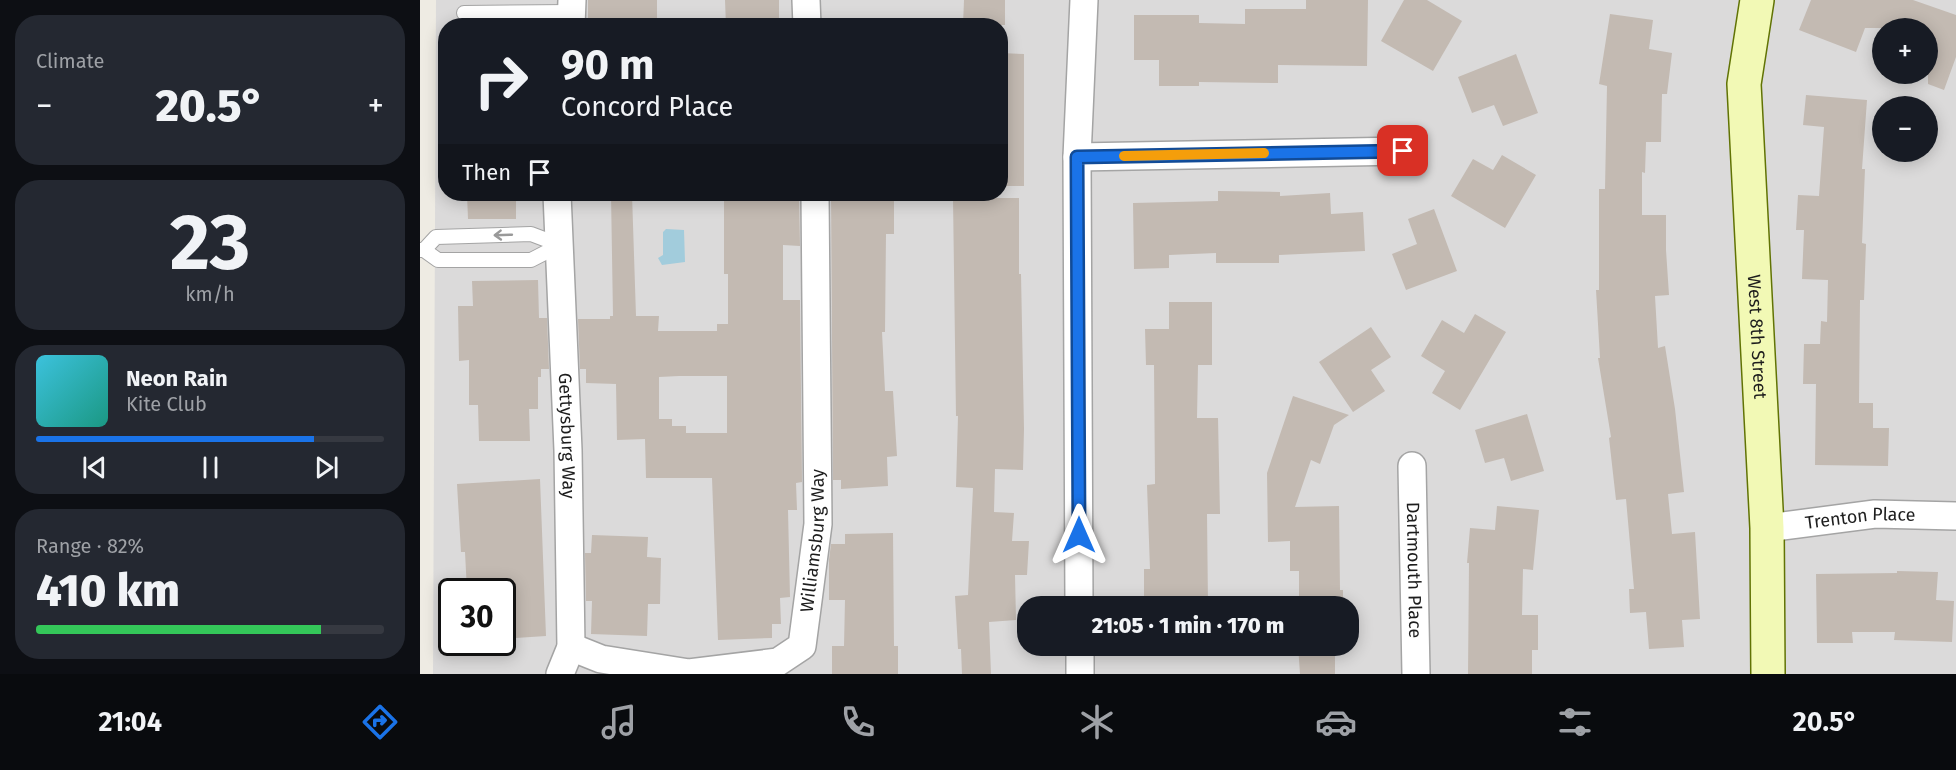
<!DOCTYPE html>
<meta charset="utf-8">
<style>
:root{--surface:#171b24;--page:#242831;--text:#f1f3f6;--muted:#9ea1a6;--line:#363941;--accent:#1a73e8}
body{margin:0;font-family:"Fira Sans",sans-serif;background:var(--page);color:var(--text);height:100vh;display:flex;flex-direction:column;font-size:22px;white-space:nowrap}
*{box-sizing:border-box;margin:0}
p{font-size:20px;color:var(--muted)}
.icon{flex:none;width:33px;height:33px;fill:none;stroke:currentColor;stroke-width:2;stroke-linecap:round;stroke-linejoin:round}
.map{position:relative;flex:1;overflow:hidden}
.side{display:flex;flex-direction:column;gap:15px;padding:15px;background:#0d0f14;width:420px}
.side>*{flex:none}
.banner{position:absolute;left:18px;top:18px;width:570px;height:183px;border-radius:24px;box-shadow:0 3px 15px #0003;background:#171b24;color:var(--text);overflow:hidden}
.buttons{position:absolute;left:1452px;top:18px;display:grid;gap:12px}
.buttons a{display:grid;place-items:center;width:66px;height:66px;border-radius:50%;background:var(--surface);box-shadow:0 3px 15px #0003;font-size:30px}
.speed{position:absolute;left:18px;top:578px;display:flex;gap:12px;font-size:30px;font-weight:700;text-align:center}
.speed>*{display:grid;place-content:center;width:78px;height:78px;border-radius:50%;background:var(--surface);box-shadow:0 3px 15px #0003;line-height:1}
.speed .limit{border:3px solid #111;border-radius:9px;background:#fff;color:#111}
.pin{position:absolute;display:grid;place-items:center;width:51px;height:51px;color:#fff;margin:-26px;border-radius:12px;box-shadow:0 3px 9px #0006}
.me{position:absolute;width:66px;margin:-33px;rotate:0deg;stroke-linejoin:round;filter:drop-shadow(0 0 4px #0008)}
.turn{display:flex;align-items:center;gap:21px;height:126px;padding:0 24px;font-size:27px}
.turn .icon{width:78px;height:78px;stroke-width:2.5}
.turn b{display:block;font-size:42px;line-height:51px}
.then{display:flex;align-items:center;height:57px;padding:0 24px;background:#0003;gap:12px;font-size:22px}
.big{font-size:45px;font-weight:800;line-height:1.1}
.side .tile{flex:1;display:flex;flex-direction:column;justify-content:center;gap:9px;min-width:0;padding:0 21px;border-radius:24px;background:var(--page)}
.side .dial{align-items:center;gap:0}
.dial b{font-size:78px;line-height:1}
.song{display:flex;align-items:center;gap:18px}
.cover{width:72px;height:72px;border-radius:9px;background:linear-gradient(135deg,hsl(190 70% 55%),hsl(170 70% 35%))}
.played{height:6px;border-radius:3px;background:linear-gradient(90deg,var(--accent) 80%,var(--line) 80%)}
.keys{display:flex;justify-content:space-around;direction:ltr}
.heat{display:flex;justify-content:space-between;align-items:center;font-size:33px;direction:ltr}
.charge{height:9px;border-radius:4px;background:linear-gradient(90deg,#34c759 82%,var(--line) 0)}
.trip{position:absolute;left:597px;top:596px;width:342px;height:60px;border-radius:24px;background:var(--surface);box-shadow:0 3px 15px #0003;font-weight:800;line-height:60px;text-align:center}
.tabs{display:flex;height:96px;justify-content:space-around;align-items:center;background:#090b0e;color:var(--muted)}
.tabs .icon{width:42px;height:42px}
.tabs .selected{color:var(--accent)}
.tabs b{font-size:27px;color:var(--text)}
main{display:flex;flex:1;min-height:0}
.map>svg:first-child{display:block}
.residential{fill:#dbdada;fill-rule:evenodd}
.water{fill:#a2ccdc}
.building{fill:#c3bab2;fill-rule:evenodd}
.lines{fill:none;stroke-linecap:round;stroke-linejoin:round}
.lane-casing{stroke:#a4a4a4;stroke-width:16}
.street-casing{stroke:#a4a4a4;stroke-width:30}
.secondary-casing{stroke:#617304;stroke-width:36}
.lane{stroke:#fff;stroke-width:14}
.street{stroke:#fff;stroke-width:27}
.secondary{stroke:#f2f9b5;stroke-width:33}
.oneway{stroke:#999}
.route-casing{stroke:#114b97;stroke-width:15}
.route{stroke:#1a73e8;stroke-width:10}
.slow{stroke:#f59e0b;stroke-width:10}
.labels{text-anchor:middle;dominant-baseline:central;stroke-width:5;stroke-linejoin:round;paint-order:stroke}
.street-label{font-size:18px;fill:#1d1d1d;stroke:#fff}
</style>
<main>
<section class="side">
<div class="tile"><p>Climate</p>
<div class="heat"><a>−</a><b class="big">20.5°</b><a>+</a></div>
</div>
<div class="tile dial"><b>23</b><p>km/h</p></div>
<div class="tile">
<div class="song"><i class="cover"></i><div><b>Neon Rain</b><p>Kite Club</p></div></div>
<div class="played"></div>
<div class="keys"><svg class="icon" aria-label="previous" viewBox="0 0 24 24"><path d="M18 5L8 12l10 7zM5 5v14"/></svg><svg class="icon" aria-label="pause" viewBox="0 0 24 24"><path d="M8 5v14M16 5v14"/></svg><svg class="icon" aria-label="next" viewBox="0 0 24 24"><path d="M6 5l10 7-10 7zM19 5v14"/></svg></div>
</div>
<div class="tile"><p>Range · 82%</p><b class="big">410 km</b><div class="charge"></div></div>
</section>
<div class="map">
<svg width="1536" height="674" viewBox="0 0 1536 674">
<rect width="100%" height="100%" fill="#eeebe3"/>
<!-- residential -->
<path class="residential" d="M16 0H1536V674H13ZM26 26H580V194H26ZM1462 28H1508V74H1462ZM1462 106H1508V152H1462ZM32 591H82V642H32ZM608 606H928V645H608Z"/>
<!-- water -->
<polygon class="water" points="246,229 264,230 265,262 242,265 238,258 243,255 243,232"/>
<!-- building -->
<g class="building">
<rect x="168" y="0" width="69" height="26"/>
<polygon points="305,0 359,0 359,26 306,26"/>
<polygon points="544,0 585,0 585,25 543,25"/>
<polygon points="886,0 948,0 947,66 858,65 858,83 779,82 779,86 739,86 739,60 714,60 714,15 779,15 779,23 825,24 825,9 886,9"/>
<polygon points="984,0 1007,0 1042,21 1013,71 961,41"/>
<polygon points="1391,0 1493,0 1536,15 1536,57 1524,90 1508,84 1508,28 1445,28 1436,52 1379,30"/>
<polygon points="1190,14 1233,20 1229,49 1252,53 1247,94 1242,94 1241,142 1226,142 1225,173 1222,172 1222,215 1246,215 1246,250 1249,295 1235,296 1238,348 1245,346 1255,409 1264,492 1248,494 1252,534 1275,532 1280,619 1262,620 1264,647 1229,649 1226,612 1210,613 1209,589 1214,589 1206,499 1196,500 1189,438 1191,437 1178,358 1180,358 1176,290 1179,290 1179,189 1185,189 1187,86 1179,84"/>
<polygon points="580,53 604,54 604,186 580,186"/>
<polygon points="1096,54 1118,113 1083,126 1074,105 1052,113 1038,77"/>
<polygon points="1386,95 1447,100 1442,169 1445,169 1442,243 1446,244 1444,300 1440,300 1439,403 1453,403 1453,428 1469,428 1468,466 1395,465 1396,384 1383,384 1384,344 1400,344 1401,321 1407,322 1408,280 1382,279 1384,230 1376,230 1378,195 1399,196 1404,127 1383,125"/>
<polygon points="1082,155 1116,175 1085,228 1031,196 1053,159 1073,170"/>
<polygon points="798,191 860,192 860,196 910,193 911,214 943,212 945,251 859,255 859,263 796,263 796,253 749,255 749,268 714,269 713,203 798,201"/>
<polygon points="47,194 96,194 96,219 48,219"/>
<path d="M191 194H212L216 316H239L238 331H297V324H308V274H304V194H379L380 246 363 245V300H380L382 482 376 483 377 510H368L370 597 360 598 361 624H352V638L298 640 292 478H226L225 439 197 440 196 384 166 383V369H160L158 319H190V316H193ZM259 376H307V433H266V426H252V419H239V377Z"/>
<polygon points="411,194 474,194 474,234 466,234 465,332 462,332 465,391 473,391 477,456 467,457 468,486 421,489 421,480 413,480"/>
<polygon points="533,198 599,198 599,274 601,274 604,429 603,470 575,469 574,512 594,513 592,541 609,541 607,575 595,575 596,620 569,622 571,674 542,674 541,649 538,649 535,596 548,595 553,488 536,487 538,416 536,416"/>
<polygon points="1014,209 1037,271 986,290 972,254 997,244 988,219"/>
<polygon points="118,280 119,318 127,318 129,369 121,369 121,377 118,377 118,409 109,409 110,441 59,441 58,405 49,405 49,360 39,361 38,306 53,306 52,281"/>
<polygon points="749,302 792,302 792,365 778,365 777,418 798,418 800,514 787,514 788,606 751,606 751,602 724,601 724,569 730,569 727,485 735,484 734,365 726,365 725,329 749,329"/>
<polygon points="1055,314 1086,332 1040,410 1012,393 1025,371 1001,356 1022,320 1044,333"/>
<polygon points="951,327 971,357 951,370 965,391 933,412 899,362"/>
<polygon points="873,396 929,415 914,425 900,464 891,460 875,507 919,506 920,590 923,590 923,606 879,606 879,571 870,571 870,541 848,542 847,473"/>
<polygon points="1107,414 1124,471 1091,481 1084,458 1065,463 1055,430"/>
<polygon points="120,479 126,636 82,639 82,591 47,591 45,552 41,552 37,484"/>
<polygon points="1077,506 1119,510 1113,570 1103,569 1102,615 1118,615 1118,650 1112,650 1112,674 1048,674 1049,563 1047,563 1050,528 1075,530"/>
<polygon points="473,533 474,646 478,646 478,674 412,674 412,646 424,646 425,600 409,600 409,560 411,544 425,544 425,534"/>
<polygon points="172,535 228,537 227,557 241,558 240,604 228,604 227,636 171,634 172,601 166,601 165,553 171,553"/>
<polygon points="1477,571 1518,572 1516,600 1534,601 1532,642 1474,640 1475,632 1432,632 1433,643 1397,643 1396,574 1477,573"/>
<polygon points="878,645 922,645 922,650 915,650 915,674 880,674"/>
</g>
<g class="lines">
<!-- lane casing -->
<g class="lane-casing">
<g id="lane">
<polyline points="44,13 152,12"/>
<polyline points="0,250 4,250 16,237 111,234 140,245"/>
<polyline points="4,250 18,260 111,260 140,245"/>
</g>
</g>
<!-- street casing -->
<g class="street-casing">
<g id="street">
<polyline points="386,0 387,26"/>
<polyline points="151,26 152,0"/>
<polyline points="657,157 983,151"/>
<path id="s1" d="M137 194 148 450 151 647 140 674"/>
<path id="s2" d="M992 466 996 674"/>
<path id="s3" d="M1347 528 1455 514 1536 516"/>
<polyline points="659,606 657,157 664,0"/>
<polyline points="660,645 660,674"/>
<path id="s4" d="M151 647 181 659 269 673 358 662 382 646 398 524 395 194"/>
</g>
</g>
<!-- secondary casing -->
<g class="secondary-casing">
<g id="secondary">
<path id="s5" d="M1337 0 1324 84 1347 528 1348 674"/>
</g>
</g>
<!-- lane -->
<use href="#lane" class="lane"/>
<!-- street -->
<use href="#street" class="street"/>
<!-- secondary -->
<use href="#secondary" class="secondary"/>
</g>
<!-- one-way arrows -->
<defs><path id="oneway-shaft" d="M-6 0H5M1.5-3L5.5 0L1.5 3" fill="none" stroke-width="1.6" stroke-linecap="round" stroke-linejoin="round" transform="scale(1.5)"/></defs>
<use class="oneway" href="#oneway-shaft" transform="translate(83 235) rotate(178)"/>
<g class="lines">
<!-- route casing -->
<g class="route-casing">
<polyline id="route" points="659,535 657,157 983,151"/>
</g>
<!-- route -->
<use href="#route" class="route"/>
<!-- slow -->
<polyline class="slow" points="704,156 844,153"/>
</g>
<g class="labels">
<!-- street labels -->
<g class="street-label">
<text stroke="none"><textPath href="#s5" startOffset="338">West 8th Street</textPath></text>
<text stroke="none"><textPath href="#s1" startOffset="242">Gettysburg Way</textPath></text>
<text stroke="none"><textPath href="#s3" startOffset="94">Trenton Place</textPath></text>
<text stroke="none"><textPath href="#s4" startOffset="346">Williamsburg Way</textPath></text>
<text stroke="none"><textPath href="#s2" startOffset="104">Dartmouth Place</textPath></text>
</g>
</g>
</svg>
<div class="buttons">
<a>+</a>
<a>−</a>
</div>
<div class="speed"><div class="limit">30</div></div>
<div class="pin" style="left:983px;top:151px;background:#d93025"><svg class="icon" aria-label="arrive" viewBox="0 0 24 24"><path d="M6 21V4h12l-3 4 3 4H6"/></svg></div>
<svg class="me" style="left:659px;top:535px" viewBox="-20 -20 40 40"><path d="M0-17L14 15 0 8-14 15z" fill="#1a73e8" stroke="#fff" stroke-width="4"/></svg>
<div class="trip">21:05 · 1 min · 170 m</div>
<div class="banner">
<div class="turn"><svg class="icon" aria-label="right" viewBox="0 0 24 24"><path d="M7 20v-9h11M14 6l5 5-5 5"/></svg><div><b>90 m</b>Concord Place</div></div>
<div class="then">Then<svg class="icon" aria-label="arrive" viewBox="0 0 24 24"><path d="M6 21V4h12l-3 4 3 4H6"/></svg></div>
</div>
</div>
</main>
<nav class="tabs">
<b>21:04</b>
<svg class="icon selected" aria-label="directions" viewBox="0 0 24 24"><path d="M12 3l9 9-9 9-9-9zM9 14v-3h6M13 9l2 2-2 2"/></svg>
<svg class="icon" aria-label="music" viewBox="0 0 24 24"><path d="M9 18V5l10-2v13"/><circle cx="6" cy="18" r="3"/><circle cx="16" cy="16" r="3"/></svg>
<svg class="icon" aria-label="phone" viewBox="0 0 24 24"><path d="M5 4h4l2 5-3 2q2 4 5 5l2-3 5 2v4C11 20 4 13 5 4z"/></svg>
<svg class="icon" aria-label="climate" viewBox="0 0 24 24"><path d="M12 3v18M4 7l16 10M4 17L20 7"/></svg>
<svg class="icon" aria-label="car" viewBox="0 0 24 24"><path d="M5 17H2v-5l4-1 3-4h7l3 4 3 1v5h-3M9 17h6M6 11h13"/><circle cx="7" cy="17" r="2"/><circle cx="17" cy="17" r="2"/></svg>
<svg class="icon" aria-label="filters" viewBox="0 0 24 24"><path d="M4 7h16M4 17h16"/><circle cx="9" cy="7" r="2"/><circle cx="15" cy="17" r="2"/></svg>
<b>20.5°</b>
</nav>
